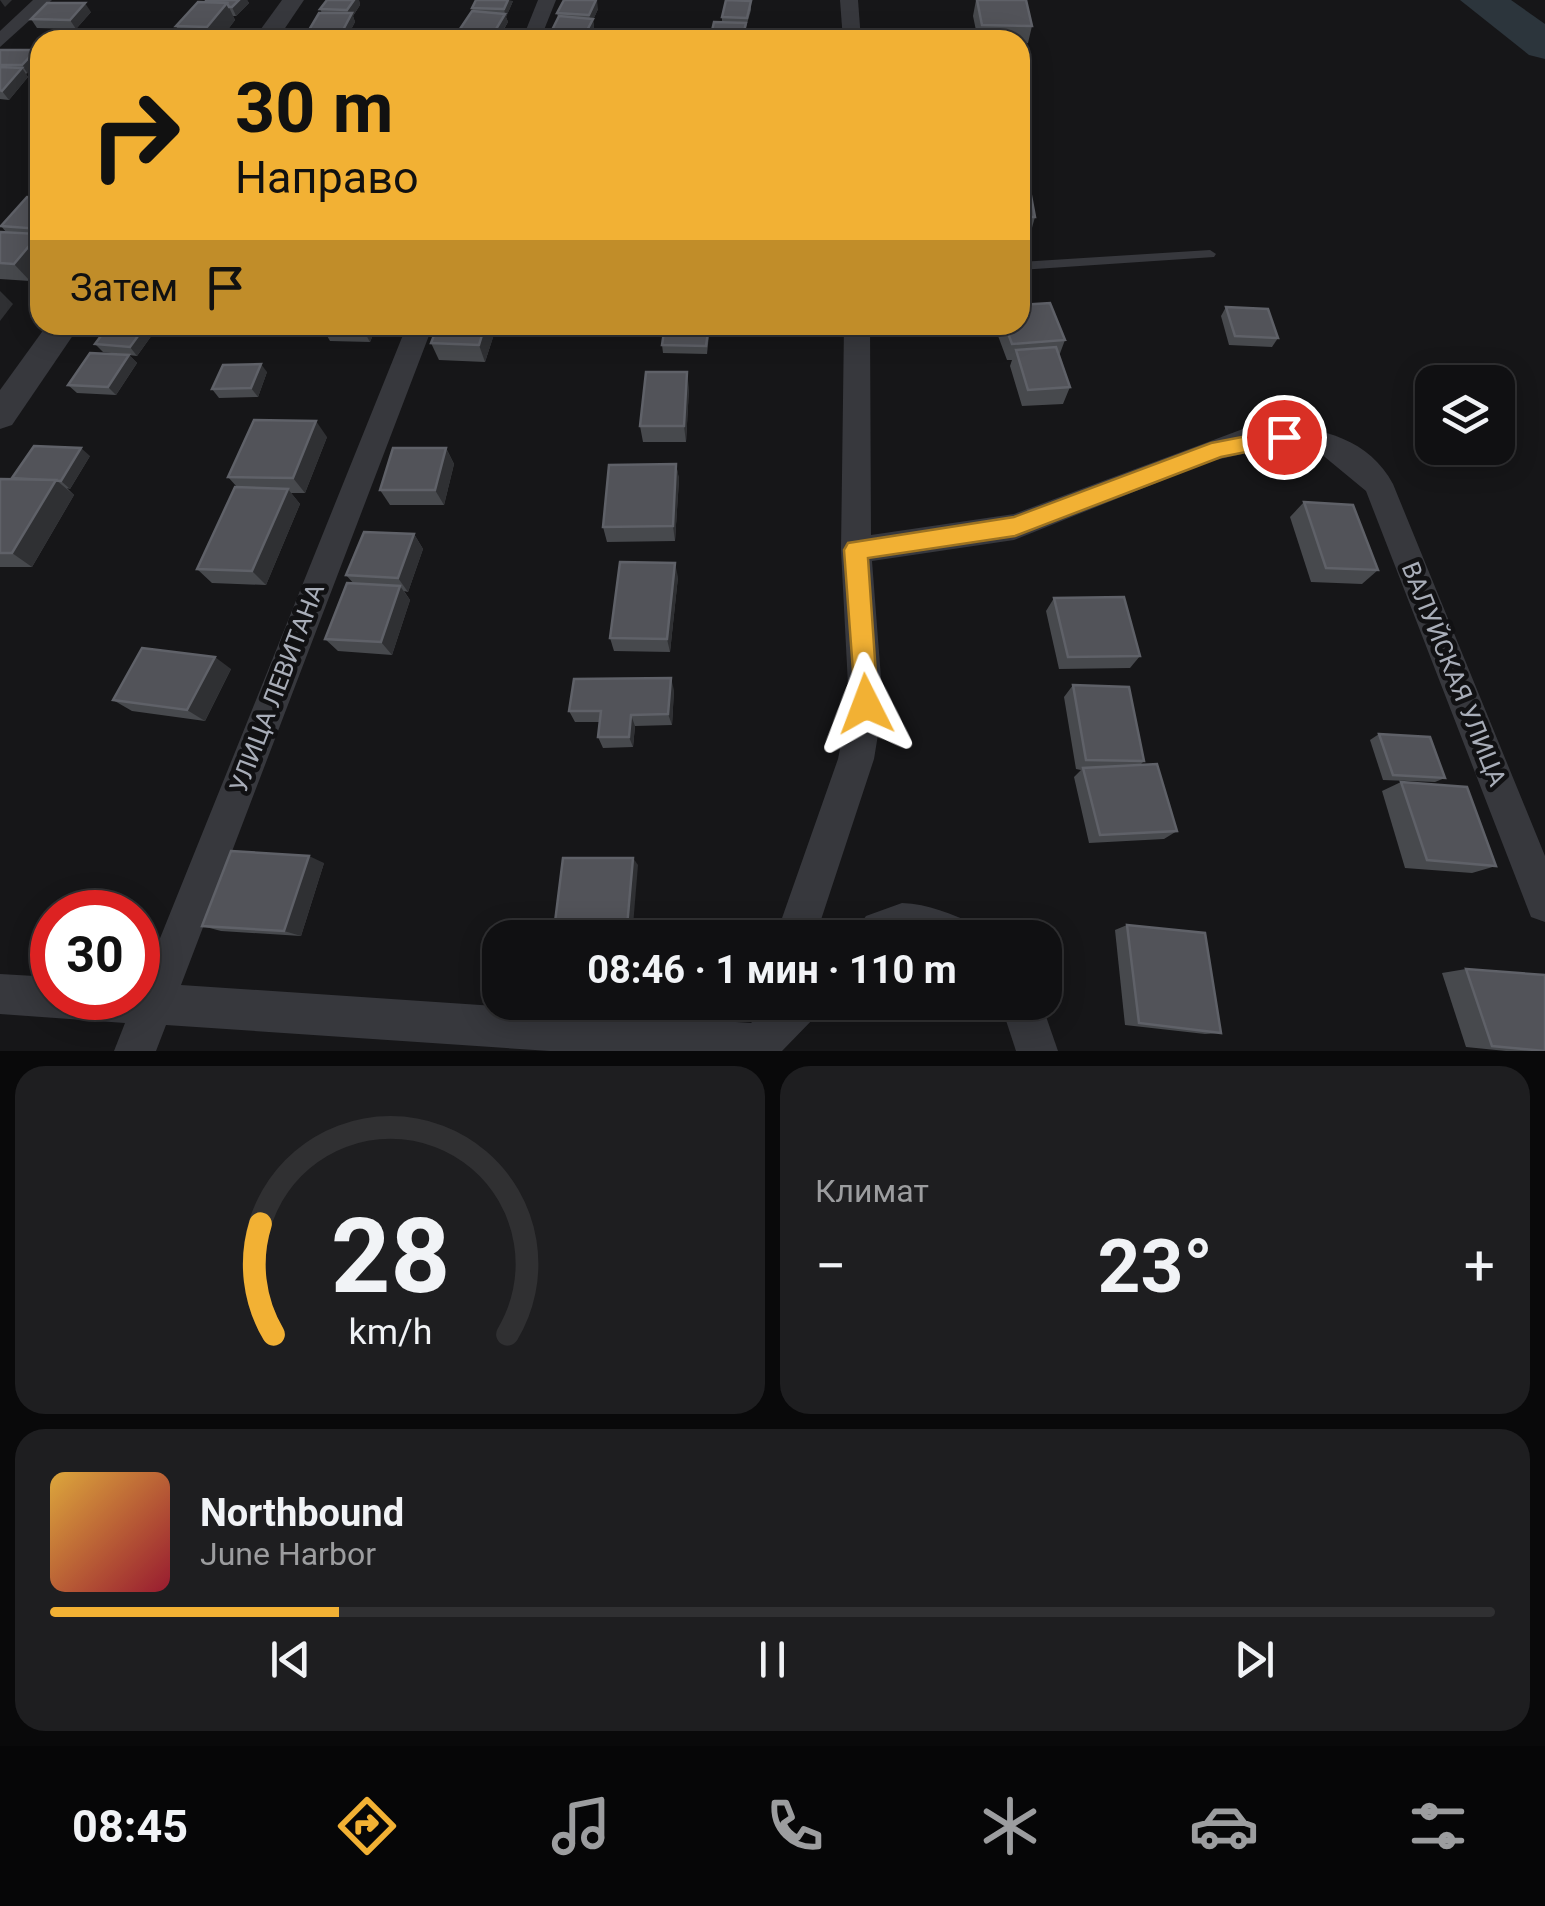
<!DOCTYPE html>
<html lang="ru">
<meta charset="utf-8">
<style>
:root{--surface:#101012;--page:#1e1e20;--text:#f1f3f6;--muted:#9c9d9f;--line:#303032;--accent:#f2b134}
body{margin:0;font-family:Roboto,sans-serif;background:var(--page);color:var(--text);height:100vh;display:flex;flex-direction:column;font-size:38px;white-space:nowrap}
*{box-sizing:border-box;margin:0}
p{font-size:32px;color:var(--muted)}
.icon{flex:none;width:55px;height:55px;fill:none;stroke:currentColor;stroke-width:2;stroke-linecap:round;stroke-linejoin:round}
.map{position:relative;height:1051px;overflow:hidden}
.drawer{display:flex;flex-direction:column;gap:15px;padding:15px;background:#09090a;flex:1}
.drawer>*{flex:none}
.banner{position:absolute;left:30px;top:30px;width:1000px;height:305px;border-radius:30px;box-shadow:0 5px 25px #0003,0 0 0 2px var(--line);background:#f2b134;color:#111;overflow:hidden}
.buttons{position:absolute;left:1415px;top:365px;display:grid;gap:20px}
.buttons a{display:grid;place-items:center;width:100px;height:100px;border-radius:20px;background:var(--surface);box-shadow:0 5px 25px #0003,0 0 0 2px var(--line);font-size:50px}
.speed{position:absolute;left:30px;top:890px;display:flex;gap:20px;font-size:50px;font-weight:700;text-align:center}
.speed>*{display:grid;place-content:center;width:130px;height:130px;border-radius:50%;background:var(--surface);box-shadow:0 5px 25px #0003,0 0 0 2px var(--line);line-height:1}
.speed .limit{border:15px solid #d22;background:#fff;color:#111}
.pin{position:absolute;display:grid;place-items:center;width:85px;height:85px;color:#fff;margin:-42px;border:5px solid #fff;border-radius:50%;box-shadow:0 2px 10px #0007}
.me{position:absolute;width:110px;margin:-55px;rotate:357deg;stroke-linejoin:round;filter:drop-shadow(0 0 8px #0008)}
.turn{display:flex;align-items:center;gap:35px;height:210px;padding:0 40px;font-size:45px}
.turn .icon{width:130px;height:130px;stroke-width:2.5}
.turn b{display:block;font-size:70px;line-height:85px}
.then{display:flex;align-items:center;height:95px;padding:0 40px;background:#0003;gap:20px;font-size:38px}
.big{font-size:75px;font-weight:700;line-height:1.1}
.drawer .tile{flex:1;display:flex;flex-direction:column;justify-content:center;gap:15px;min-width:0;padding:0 35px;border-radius:30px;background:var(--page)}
.drawer .dial{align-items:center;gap:0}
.dial svg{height:260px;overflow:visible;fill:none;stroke:var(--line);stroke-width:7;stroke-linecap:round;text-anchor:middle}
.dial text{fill:var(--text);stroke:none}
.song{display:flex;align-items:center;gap:30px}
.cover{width:120px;height:120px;border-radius:15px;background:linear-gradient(135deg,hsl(40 70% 55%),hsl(350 70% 35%))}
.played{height:10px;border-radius:5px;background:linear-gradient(90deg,var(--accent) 20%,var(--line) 20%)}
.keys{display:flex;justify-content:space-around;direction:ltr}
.heat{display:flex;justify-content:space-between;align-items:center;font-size:55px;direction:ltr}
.drawer .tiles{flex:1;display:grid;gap:15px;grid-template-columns:1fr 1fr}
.tile:last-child{grid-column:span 2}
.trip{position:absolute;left:482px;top:920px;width:580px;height:100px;border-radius:30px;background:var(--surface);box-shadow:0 5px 25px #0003,0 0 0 2px var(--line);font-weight:700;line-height:100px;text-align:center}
.dock{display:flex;height:160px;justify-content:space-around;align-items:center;background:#060607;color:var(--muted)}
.dock .icon{width:70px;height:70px}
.dock .current{color:var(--accent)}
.dock b{font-size:45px;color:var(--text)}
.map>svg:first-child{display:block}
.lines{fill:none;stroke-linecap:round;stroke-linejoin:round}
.river{fill:#2c353c;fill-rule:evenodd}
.service{fill:#37383d;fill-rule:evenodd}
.minor{fill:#37383d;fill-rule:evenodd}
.tertiary{fill:#37383d;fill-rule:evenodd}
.wall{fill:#47494d}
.shaded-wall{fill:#2f3033}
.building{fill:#525359;stroke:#5f6168;stroke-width:2.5}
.route{fill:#f2b134;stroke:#9d7322;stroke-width:2.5}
.labels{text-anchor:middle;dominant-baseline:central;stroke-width:9;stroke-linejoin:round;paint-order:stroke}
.street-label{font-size:25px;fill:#a8adb8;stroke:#111113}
</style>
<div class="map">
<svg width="1545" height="1051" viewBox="0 0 1545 1051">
<rect width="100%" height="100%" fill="#161618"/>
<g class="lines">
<!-- river -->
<polygon class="river" points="1460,0 1511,0 1545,24 1545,59 1529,55"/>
<!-- service -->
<polygon class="service" points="1210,250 1216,254 1214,257 1020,270 1020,262"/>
<!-- minor -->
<g class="minor">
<polygon points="33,0 52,0 0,47 0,31"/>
<polygon points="538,0 556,0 540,40 522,40"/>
<polygon points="840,0 858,0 861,40 843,40"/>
<polygon points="407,325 433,325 181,985 751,1023 772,1002 822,1002 816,1016 782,1051 550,1051 166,1025 156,1051 114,1051 125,1023 0,1014 0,974 52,977 52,998 138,998 138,983 142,983"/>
<path d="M844 325H870L871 535 1014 514 1243 429C1297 422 1364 429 1393 484L1545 856V922L1531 917 1366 491 1320 453 1279 446 1211 461 1014 540 872 561 883 704 874 759 815 938H775L838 759 849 704 841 550Z"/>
<path d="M902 903C929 904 951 914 975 924L981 938H850L866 916Z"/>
<polygon points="1000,1002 1041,1002 1058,1051 1016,1051"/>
</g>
<!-- tertiary -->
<g class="tertiary">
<polygon points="282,0 304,0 277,40 253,40"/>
<polygon points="47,325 80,325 12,425 0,429 0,390"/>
</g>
</g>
<!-- wall -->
<g class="wall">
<polygon points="207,0 247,0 249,3 236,16 233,16 235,20 220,40 146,40 183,38 176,26"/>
<polygon points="327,0 359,0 360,5 353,16 355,22 346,39 313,39 309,30 322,13 320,9"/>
<polygon points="976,0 1032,26 1028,43 1020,43 1020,40 978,40 973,16"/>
<polygon points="513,1 506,17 508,22 498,40 463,38 460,29 473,12 472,8"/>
<polygon points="751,1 751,10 746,27 744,40 711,40 711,35 722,22 722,17"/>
<polygon points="598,9 593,20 594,27 588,40 551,40 550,34 558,17 557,13"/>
<polygon points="91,12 76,29 37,28 31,19"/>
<polygon points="0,50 36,50 40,56 40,62 26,74 28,77 9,100 0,99"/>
<polygon points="1020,185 1035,217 1030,235 1020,234"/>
<polygon points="40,198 40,269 30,281 0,279 0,232 6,232 1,226"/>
<polygon points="1226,307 1278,338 1272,347 1229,345 1221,316"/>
<polygon points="377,325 370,342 330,341 325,332"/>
<polygon points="438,325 497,325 485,362 439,360 431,343"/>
<polygon points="710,325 707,354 663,353 662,345"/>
<polygon points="994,325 1020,325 1065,340 1059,356 1070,387 1063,404 1022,406 1010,366 1012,360 1007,360"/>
<polygon points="157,328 137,356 129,355 137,363 116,395 77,393 68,385 128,355 103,352 95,344"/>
<polygon points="267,372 258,397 219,398 212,389"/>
<polygon points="689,388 686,442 643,442 640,426"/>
<polygon points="327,437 305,493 291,493 300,504 266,585 212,583 197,569 237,487 228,477"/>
<polygon points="446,448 454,464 444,505 390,505 380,490"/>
<polygon points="90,456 70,489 67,488 74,495 32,567 0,567 0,479 12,479"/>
<polygon points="676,464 679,479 675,541 607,542 603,527"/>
<polygon points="1304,502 1378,570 1362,584 1311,582 1290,517"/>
<polygon points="414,534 423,549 408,592 404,591 410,600 392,655 338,651 325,639 354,584 346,575"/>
<polygon points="678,577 670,652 614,651 610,638"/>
<polygon points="1054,598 1140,656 1130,668 1059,669 1046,611"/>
<polygon points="231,669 205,721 132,711 113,700"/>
<polygon points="1073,685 1144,761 1140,765 1177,831 1164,839 1089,843 1074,777 1081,770 1076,769 1064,697"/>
<polygon points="674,690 672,725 635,726 633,747 603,748 598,737 599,722 575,722 569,711"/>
<polygon points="1379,734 1445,778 1435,782 1383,780 1370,740"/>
<polygon points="1401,782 1496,866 1472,873 1405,868 1382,791"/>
<polygon points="324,863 301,936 221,931 202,926"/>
<polygon points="1127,925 1221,1033 1205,1034 1125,1025 1115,930"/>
<polygon points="1466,969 1545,1051 1506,1051 1466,1047 1442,973"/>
</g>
<!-- shaded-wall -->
<g class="shaded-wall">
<polygon points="0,0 12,0 5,7"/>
<polygon points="239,0 247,0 249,3 236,16 232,7"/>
<polygon points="354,0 359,0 360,5 353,16 355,22 346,39 343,30 350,17 347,10"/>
<polygon points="508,0 513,1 506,17 508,22 497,40 495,31 505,14 504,9"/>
<polygon points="597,0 598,9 593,20 594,27 588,40 585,40 584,36 591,23 589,15"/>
<polygon points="85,3 91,12 76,29 70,20"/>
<polygon points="227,3 235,20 220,40 213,40 207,27"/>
<polygon points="36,50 40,56 40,62 28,74 22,65"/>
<polygon points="22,68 28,77 9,100 2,91"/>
<polygon points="39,234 40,269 30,281 14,264"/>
<polygon points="0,291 13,304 0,321"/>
<polygon points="146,325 154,325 157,328 137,356 130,347"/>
<polygon points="368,325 377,325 370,342 365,333"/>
<polygon points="485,325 497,325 485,362 479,345"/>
<polygon points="129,355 137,363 116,395 108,387"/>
<polygon points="261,364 267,372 258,397 251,388"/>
<polygon points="687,372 689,388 686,442 684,426"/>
<polygon points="316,421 327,437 305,493 293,478"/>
<polygon points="81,448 90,456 70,489 61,481"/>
<polygon points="446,448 454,464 444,505 435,490"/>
<polygon points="676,464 679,479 675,541 673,526"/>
<polygon points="56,480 74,495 32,567 12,553"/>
<polygon points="288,489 300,504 266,585 252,571"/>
<polygon points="414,534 423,549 408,592 398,578"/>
<polygon points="675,563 678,577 670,652 667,639"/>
<polygon points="400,586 410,600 392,655 381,642"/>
<polygon points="215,657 231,669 205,721 187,710"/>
<polygon points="671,678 674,690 672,725 668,714"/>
<polygon points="631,715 635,726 633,747 629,737"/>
<polygon points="309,856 324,863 301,936 284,931"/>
<polygon points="633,858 638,865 632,938 626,938"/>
</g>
<!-- building -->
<g class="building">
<polygon points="207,0 239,0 232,7 229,7 227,3 205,2"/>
<polygon points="327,0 354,0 347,10 320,9"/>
<polygon points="476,0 508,0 504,9 472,8"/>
<polygon points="564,0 596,0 589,15 557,13"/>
<polygon points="726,0 751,1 747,18 722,17"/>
<polygon points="977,0 1026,0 1032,26 982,25"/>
<polygon points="198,2 227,3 207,27 176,26"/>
<polygon points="47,3 85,3 70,20 31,19"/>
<polygon points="472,11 505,14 495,31 460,29"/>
<polygon points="319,13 352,13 343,30 309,30"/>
<polygon points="559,16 593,19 584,36 550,34"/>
<polygon points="714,22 746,23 743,36 711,35"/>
<polygon points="149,36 197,39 146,40"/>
<polygon points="0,50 36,50 22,65 0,65"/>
<polygon points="0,67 22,68 2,91 0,90"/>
<polygon points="1020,185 1029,185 1035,217 1020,217"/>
<polygon points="27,197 40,198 40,229 1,226"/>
<polygon points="0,232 39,234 14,264 0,263"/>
<polygon points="1050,303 1065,340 1012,344 1005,325 1020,325 1020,305"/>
<polygon points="1226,307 1268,309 1278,338 1235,336"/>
<polygon points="109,325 146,325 130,347 95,344"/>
<polygon points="328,325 368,325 365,333 325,332"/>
<polygon points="438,325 485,325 479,345 431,343"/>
<polygon points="665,325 709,325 706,346 662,345"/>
<polygon points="1056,347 1070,387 1028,390 1016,350"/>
<polygon points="90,353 129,355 108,387 68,385"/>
<polygon points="261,364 251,388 212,389 223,365"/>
<polygon points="646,372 687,372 684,426 640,426"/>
<polygon points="254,420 316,421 293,478 228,477"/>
<polygon points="34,446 81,448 61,481 12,478"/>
<polygon points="393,448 446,448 435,490 380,490"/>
<polygon points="676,464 673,526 603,527 609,465"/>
<polygon points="0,479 56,480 12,553 0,553"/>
<polygon points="235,487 288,489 252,571 197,569"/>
<polygon points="1304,502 1353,505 1378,570 1326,568"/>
<polygon points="364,532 414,534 398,578 346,575"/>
<polygon points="620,562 675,563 667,639 610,638"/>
<polygon points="347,583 400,586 381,642 325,639"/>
<polygon points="1124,597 1140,656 1068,657 1054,598"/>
<polygon points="142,648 215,657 187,710 113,700"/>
<polygon points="671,678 668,714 631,715 629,737 598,737 601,711 569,711 574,679"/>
<polygon points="1073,685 1129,687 1144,761 1086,760"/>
<polygon points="1379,734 1430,737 1445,778 1393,775"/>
<polygon points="1157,764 1177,831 1100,835 1083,768"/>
<polygon points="1401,782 1467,787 1496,866 1427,860"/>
<polygon points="231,851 309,856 284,931 202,926"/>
<polygon points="563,858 633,858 626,938 553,938"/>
<polygon points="1127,925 1205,933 1221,1033 1139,1023"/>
<polygon points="1466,969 1545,975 1545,1051 1492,1046"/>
</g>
<!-- route -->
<polygon class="route" points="1284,429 1294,437 1291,443 1221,457 1015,536 868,558 878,704 875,712 866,716 856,712 844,550 848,543 1014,517 1211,443"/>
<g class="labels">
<!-- street labels -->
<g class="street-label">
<text transform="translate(1454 674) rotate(68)">ВАЛУЙСКАЯ УЛИЦА</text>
<text transform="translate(277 688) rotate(-69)">УЛИЦА ЛЕВИТАНА</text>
</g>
</g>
</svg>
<div class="buttons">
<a><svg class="icon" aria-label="layers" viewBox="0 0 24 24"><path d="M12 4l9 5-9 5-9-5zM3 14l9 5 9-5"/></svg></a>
</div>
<div class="speed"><div class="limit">30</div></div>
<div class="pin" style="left:1284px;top:437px;background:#d93025"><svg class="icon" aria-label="arrive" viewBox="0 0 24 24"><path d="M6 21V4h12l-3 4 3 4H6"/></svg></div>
<svg class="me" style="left:866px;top:704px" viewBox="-20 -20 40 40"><path d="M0-17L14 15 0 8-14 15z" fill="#f2b134" stroke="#fff" stroke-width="4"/></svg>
<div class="trip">08:46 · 1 мин · 110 m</div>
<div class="banner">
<div class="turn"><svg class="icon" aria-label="right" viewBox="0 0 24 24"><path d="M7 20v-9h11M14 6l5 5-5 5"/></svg><div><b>30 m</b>Направо</div></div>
<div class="then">Затем<svg class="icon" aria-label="arrive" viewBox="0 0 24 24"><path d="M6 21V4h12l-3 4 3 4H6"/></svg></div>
</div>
</div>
<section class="drawer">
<div class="tiles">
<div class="tile dial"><svg viewBox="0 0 100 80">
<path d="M14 69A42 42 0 1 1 86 69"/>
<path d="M14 69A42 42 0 0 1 10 35" stroke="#f2b134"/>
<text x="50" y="56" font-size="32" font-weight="700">28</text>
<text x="50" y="72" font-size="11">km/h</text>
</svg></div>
<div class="tile"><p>Климат</p>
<div class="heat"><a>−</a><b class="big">23°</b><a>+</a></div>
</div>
<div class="tile">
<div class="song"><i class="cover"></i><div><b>Northbound</b><p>June Harbor</p></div></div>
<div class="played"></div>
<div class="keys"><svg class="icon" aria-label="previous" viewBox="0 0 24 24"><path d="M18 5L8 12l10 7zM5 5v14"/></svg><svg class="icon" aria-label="pause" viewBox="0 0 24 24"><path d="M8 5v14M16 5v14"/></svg><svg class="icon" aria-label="next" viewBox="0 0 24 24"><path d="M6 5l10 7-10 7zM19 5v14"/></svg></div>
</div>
</div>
</section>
<nav class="dock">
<b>08:45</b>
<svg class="icon current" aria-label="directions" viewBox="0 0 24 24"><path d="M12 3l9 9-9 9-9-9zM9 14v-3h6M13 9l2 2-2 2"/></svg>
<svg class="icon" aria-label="music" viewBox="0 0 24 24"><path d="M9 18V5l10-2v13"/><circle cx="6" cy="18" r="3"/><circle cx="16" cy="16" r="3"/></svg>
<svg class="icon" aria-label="phone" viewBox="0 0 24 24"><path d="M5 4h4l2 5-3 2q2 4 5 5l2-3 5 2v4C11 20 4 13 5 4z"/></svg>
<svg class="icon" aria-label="climate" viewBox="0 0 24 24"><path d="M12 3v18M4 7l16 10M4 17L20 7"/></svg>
<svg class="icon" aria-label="car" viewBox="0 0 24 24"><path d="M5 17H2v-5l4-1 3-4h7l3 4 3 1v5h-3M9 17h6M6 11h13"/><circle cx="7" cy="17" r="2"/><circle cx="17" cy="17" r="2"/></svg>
<svg class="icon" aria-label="filters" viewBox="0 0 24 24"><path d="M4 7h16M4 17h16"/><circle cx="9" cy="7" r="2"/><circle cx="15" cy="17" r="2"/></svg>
</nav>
